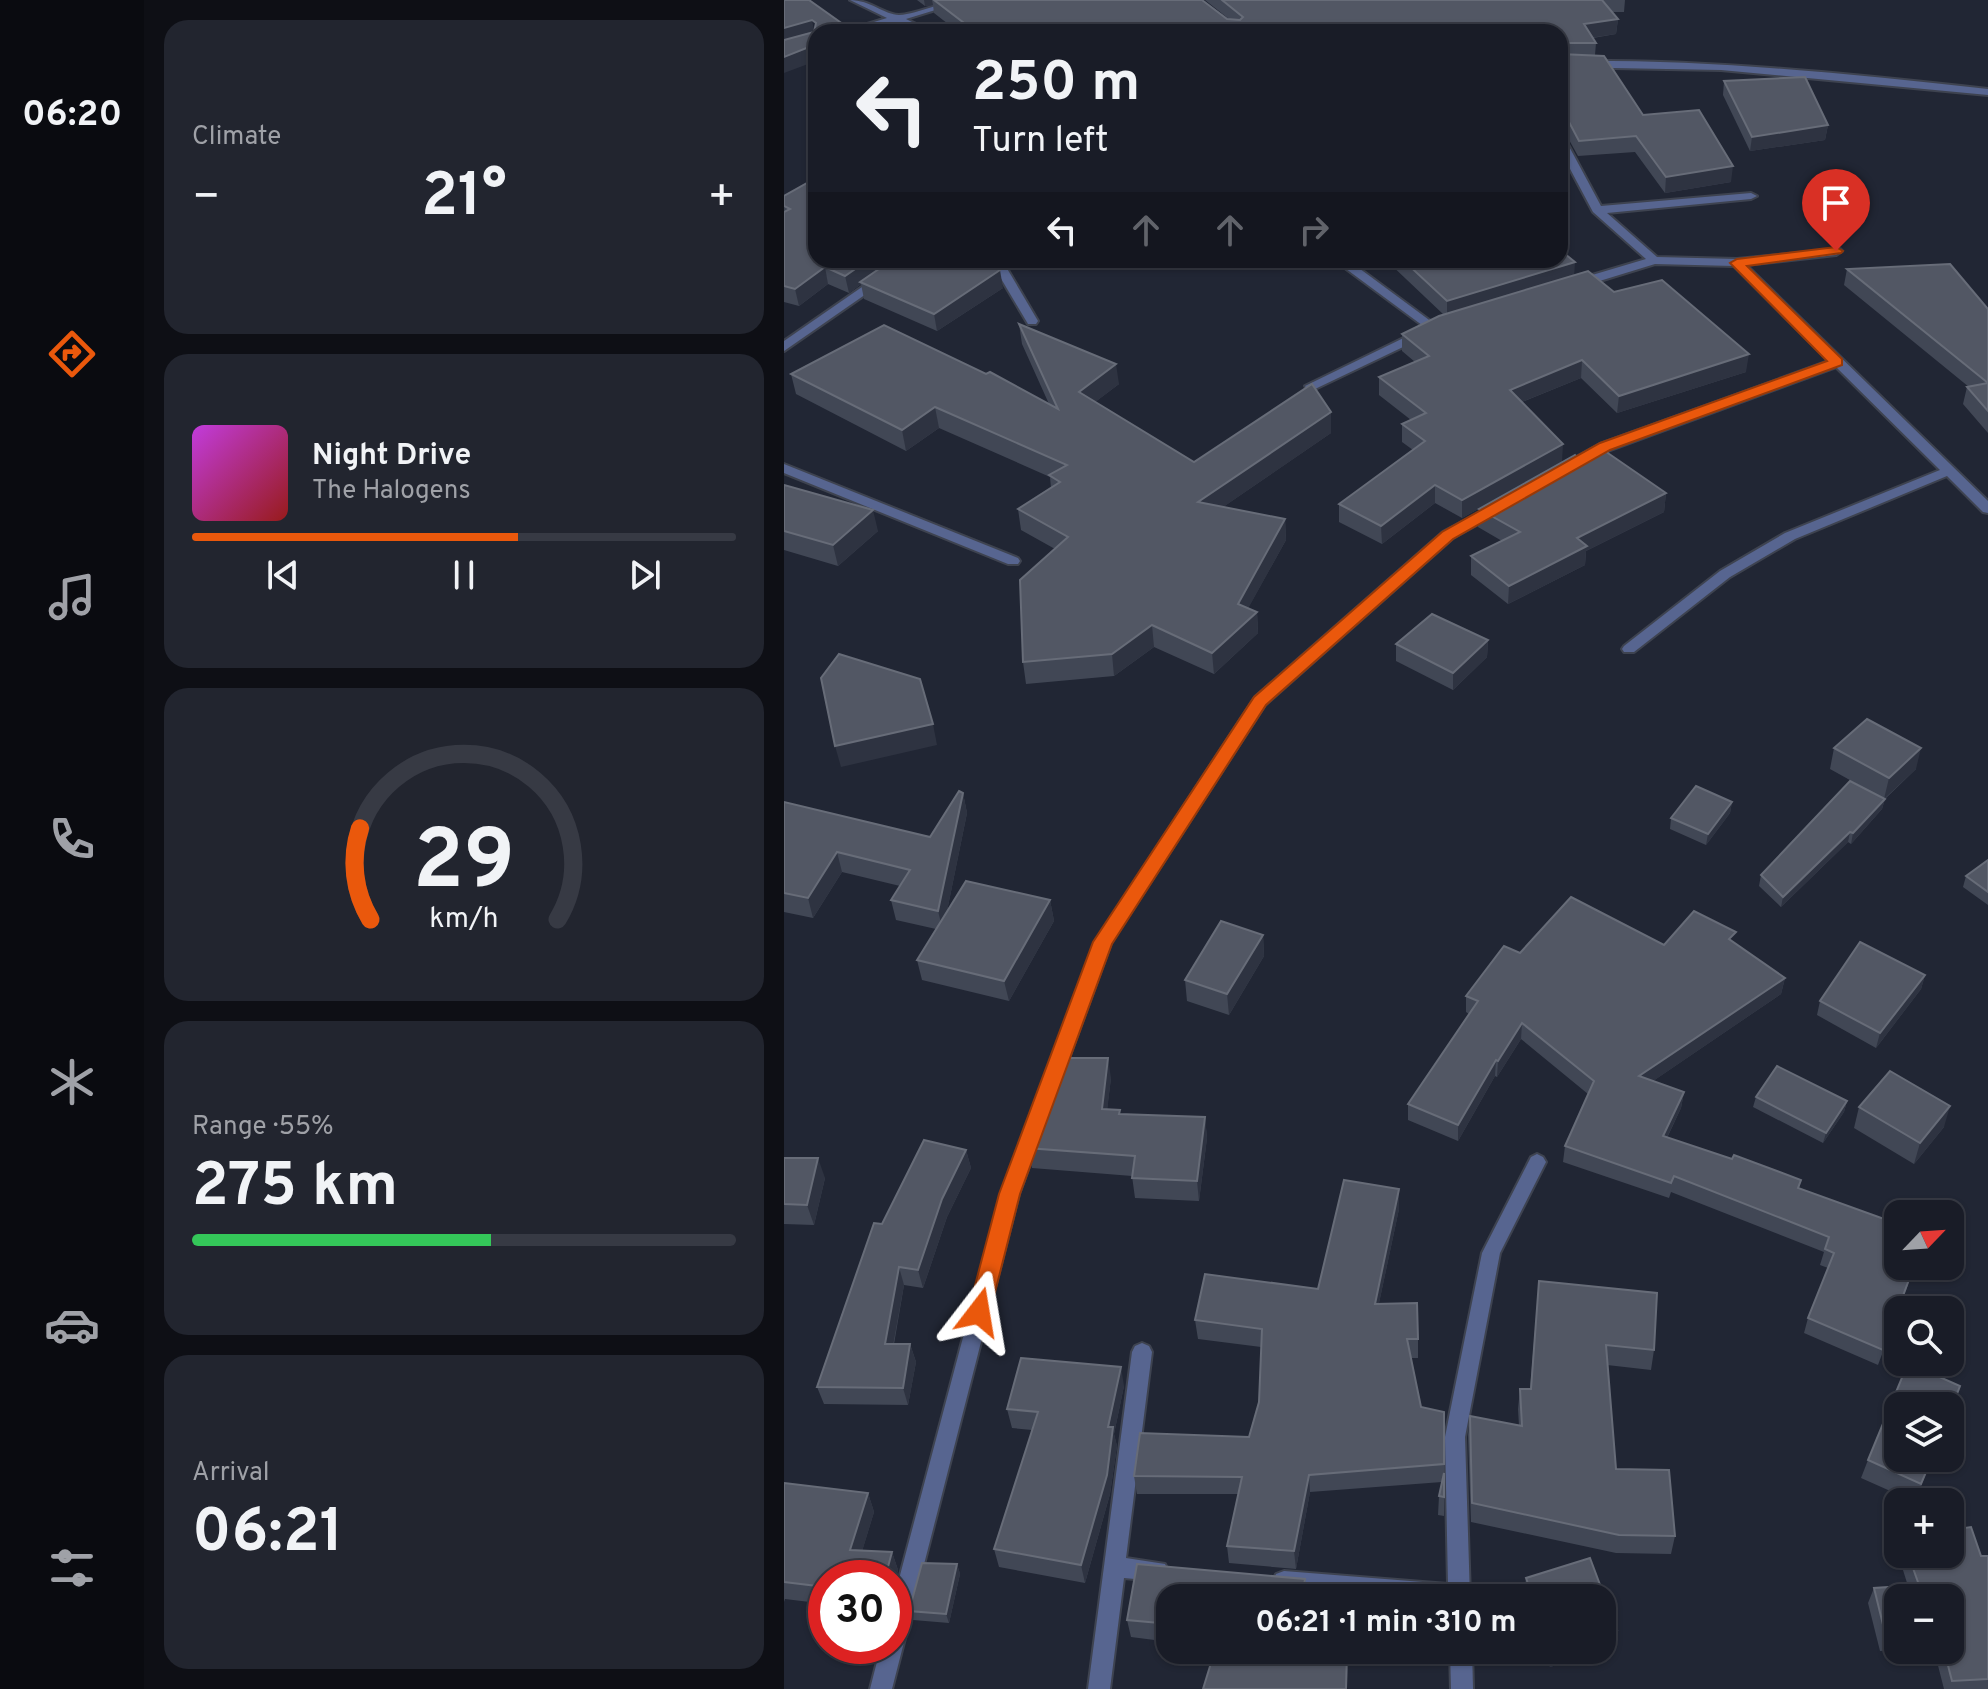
<!DOCTYPE html>
<meta charset="utf-8">
<style>
:root{--surface:#191c27;--page:#22252f;--text:#f1f3f6;--muted:#9fa1a7;--line:#373a44;--accent:#ea580c}
body{margin:0;font-family:Overpass,sans-serif;background:var(--page);color:var(--text);height:100vh;display:flex;flex-direction:column;font-size:30px;white-space:nowrap}
*{box-sizing:border-box;margin:0}
p{font-size:26px;color:var(--muted)}
.icon{flex:none;width:44px;height:44px;fill:none;stroke:currentColor;stroke-width:2;stroke-linecap:round;stroke-linejoin:round}
.map{position:relative;flex:1;overflow:hidden}
.details{display:flex;flex-direction:column;gap:20px;padding:20px;background:#0e0f15;width:640px}
.details>*{flex:none}
.guide{position:absolute;left:24px;top:24px;width:760px;height:244px;border-radius:24px;box-shadow:0 2px 6px #0004,0 0 0 2px var(--line);background:#191c27;color:var(--text);overflow:hidden}
.needle{width:52px;rotate:65deg}
.fabs{position:absolute;left:1100px;top:1200px;display:grid;gap:16px}
.fabs a{display:grid;place-items:center;width:80px;height:80px;border-radius:16px;background:var(--surface);box-shadow:0 2px 6px #0004,0 0 0 2px var(--line);font-size:40px}
.speed{position:absolute;left:24px;top:1560px;display:flex;gap:16px;font-size:40px;font-weight:700;text-align:center}
.speed>*{display:grid;place-content:center;width:104px;height:104px;border-radius:50%;background:var(--surface);box-shadow:0 2px 6px #0004,0 0 0 2px var(--line);line-height:1}
.speed .limit{border:12px solid #d22;background:#fff;color:#111}
.pin{position:absolute;display:grid;place-items:center;width:68px;height:68px;color:#fff;margin:-82px -34px;border-radius:50% 50% 50% 0;rotate:-45deg;box-shadow:0 0 8px #0007}
.pin .icon{rotate:45deg}
.me{position:absolute;width:88px;margin:-44px;rotate:14deg;stroke-linejoin:round;filter:drop-shadow(0 0 6px #0008)}
.turn{display:flex;align-items:center;gap:28px;height:168px;padding:0 32px;font-size:36px}
.turn .icon{width:104px;height:104px;stroke-width:2.5}
.turn b{display:block;font-size:56px;line-height:68px}
.lanes{display:flex;align-items:center;height:76px;padding:0 32px;background:#0003;justify-content:center;gap:40px;direction:ltr}
.lanes .off{opacity:.35}
.big{font-size:60px;font-weight:700;line-height:1.1}
.details .tile{flex:1;display:flex;flex-direction:column;justify-content:center;gap:12px;min-width:0;padding:0 28px;border-radius:24px;background:var(--page)}
.details .dial{align-items:center;gap:0}
.dial svg{height:208px;overflow:visible;fill:none;stroke:var(--line);stroke-width:7;stroke-linecap:round;text-anchor:middle}
.dial text{fill:var(--text);stroke:none}
.song{display:flex;align-items:center;gap:24px}
.cover{width:96px;height:96px;border-radius:12px;background:linear-gradient(135deg,hsl(290 70% 55%),hsl(0 70% 35%))}
.played{height:8px;border-radius:4px;background:linear-gradient(90deg,var(--accent) 60%,var(--line) 60%)}
.keys{display:flex;justify-content:space-around;direction:ltr}
.heat{display:flex;justify-content:space-between;align-items:center;font-size:44px;direction:ltr}
.charge{height:12px;border-radius:6px;background:linear-gradient(90deg,#34c759 55%,var(--line) 0)}
.trip{position:absolute;left:372px;top:1584px;width:460px;height:80px;border-radius:24px;background:var(--surface);box-shadow:0 2px 6px #0004,0 0 0 2px var(--line);font-weight:700;line-height:80px;text-align:center}
main{display:flex;flex:1;min-height:0}
.menu{display:flex;flex-direction:column;width:144px;justify-content:space-around;align-items:center;background:#0a0b10;color:var(--muted)}
.menu .icon{width:56px;height:56px}
.menu .selected{color:var(--accent)}
.menu b{font-size:36px;color:var(--text)}
.map>svg:first-child{display:block}
.lines{fill:none;stroke-linecap:round;stroke-linejoin:round}
.minor-casing{stroke:#3e4350;stroke-width:4}
.minor{fill:#576590;fill-rule:evenodd}
.wall{fill:#414755}
.shaded-wall{fill:#2e3341}
.building{fill:#525764;stroke:#676c78;stroke-width:2}
.route{fill:#ea580c;stroke:#983908;stroke-width:2}
</style>
<main>
<nav class="menu">
<b>06:20</b>
<svg class="icon selected" aria-label="directions" viewBox="0 0 24 24"><path d="M12 3l9 9-9 9-9-9zM9 14v-3h6M13 9l2 2-2 2"/></svg>
<svg class="icon" aria-label="music" viewBox="0 0 24 24"><path d="M9 18V5l10-2v13"/><circle cx="6" cy="18" r="3"/><circle cx="16" cy="16" r="3"/></svg>
<svg class="icon" aria-label="phone" viewBox="0 0 24 24"><path d="M5 4h4l2 5-3 2q2 4 5 5l2-3 5 2v4C11 20 4 13 5 4z"/></svg>
<svg class="icon" aria-label="climate" viewBox="0 0 24 24"><path d="M12 3v18M4 7l16 10M4 17L20 7"/></svg>
<svg class="icon" aria-label="car" viewBox="0 0 24 24"><path d="M5 17H2v-5l4-1 3-4h7l3 4 3 1v5h-3M9 17h6M6 11h13"/><circle cx="7" cy="17" r="2"/><circle cx="17" cy="17" r="2"/></svg>
<svg class="icon" aria-label="filters" viewBox="0 0 24 24"><path d="M4 7h16M4 17h16"/><circle cx="9" cy="7" r="2"/><circle cx="15" cy="17" r="2"/></svg>
</nav>
<section class="details">
<div class="tile"><p>Climate</p>
<div class="heat"><a>−</a><b class="big">21°</b><a>+</a></div>
</div>
<div class="tile">
<div class="song"><i class="cover"></i><div><b>Night Drive</b><p>The Halogens</p></div></div>
<div class="played"></div>
<div class="keys"><svg class="icon" aria-label="previous" viewBox="0 0 24 24"><path d="M18 5L8 12l10 7zM5 5v14"/></svg><svg class="icon" aria-label="pause" viewBox="0 0 24 24"><path d="M8 5v14M16 5v14"/></svg><svg class="icon" aria-label="next" viewBox="0 0 24 24"><path d="M6 5l10 7-10 7zM19 5v14"/></svg></div>
</div>
<div class="tile dial"><svg viewBox="0 0 100 80">
<path d="M14 69A42 42 0 1 1 86 69"/>
<path d="M14 69A42 42 0 0 1 10 34" stroke="#ea580c"/>
<text x="50" y="56" font-size="32" font-weight="700">29</text>
<text x="50" y="72" font-size="11">km/h</text>
</svg></div>
<div class="tile"><p>Range · 55%</p><b class="big">275 km</b><div class="charge"></div></div>
<div class="tile"><p>Arrival</p><b class="big">06:21</b></div>
</section>
<div class="map">
<svg width="1204" height="1689" viewBox="0 0 1204 1689">
<rect width="100%" height="100%" fill="#212634"/>
<g class="lines">
<!-- minor casing -->
<g class="minor-casing">
<g id="minor">
<path d="M66 0C86 0 101 15 115 15 136 14 158 0 184 0L122 19 148 32H135L111 22 73 32H57L103 18Z"/>
<path d="M776 61C920 59 1061 73 1204 89V95L937 70 776 67Z"/>
<polygon points="776,136 781,139 817,206 967,193 973,196 967,199 823,213 873,257 953,259 1056,249 1058,251 1052,255 962,265 1204,501 1204,513 1199,512 1163,476 1011,539 946,577 850,652 840,652 838,649 840,646 936,571 1001,533 1156,470 1052,367 826,450 797,466 787,466 787,460 816,444 1045,361 950,266 871,264 796,287 788,287 788,281 862,259 809,212 776,150"/>
<polygon points="117,260 131,260 0,351 0,341"/>
<polygon points="206,260 218,260 254,321 252,324 244,324"/>
<polygon points="550,260 564,260 656,328 654,331 646,331"/>
<polygon points="636,330 640,331 640,337 531,389 523,389 521,386"/>
<polygon points="0,464 234,558 236,561 234,564 224,564 0,473"/>
<polygon points="712,504 717,505 717,511 669,538 481,705 327,943 235,1194 108,1689 86,1689 97,1646 110,1646 110,1598 217,1194 311,942 471,697 659,532"/>
<polygon points="753,1154 759,1157 762,1162 716,1253 681,1437 686,1598 584,1598 500,1591 492,1588 489,1581 492,1574 500,1571 664,1584 661,1437 698,1253 747,1157"/>
<polygon points="358,1343 365,1346 368,1352 342,1558 381,1564 384,1571 381,1578 373,1581 340,1578 326,1689 304,1689 348,1352 351,1346"/>
<polygon points="666,1650 688,1650 689,1689 667,1689"/>
</g>
</g>
<!-- minor -->
<use href="#minor" class="minor"/>
</g>
<!-- wall -->
<g class="wall">
<polygon points="133,0 418,0 445,19 421,0 841,0 840,12 828,12 834,19 832,34 809,38 812,43 811,55 859,115 947,182 881,193 851,152 794,156 784,138 776,133 776,32 168,27 150,13 149,5 141,6"/>
<polygon points="940,81 1044,125 1041,140 966,151 939,95"/>
<polygon points="0,196 32,260 219,288 153,331 80,299 77,284 65,293 44,284 15,306 0,302"/>
<polygon points="590,260 776,260 790,275 830,292 962,372 833,413 797,378 738,402 778,462 678,518 651,503 598,544 555,522 555,504 629,450 618,442 618,424 627,420 595,395 595,377 631,362 618,351 618,334 660,315 603,261 594,264"/>
<polygon points="1063,269 1204,309 1204,433 1179,404 1183,387 1185,387 1060,285"/>
<polygon points="235,324 335,384 311,402 410,462 547,412 547,433 439,507 501,519 502,540 464,608 473,612 474,633 430,674 370,647 330,676 242,684 239,662 271,549 237,530 234,509 267,488 266,477 155,428 122,451 12,394 7,374 265,404 238,344"/>
<polygon points="795,460 882,493 880,512 802,551 801,565 724,604 687,575 687,556 718,541 694,527 695,509"/>
<polygon points="0,485 94,531 54,566 0,550"/>
<polygon points="704,640 703,657 669,690 612,661 612,644"/>
<polygon points="1050,748 1132,769 1101,799 1098,809 1067,844 1064,842 997,907 975,886 977,875 1082,789 1046,769"/>
<polygon points="179,793 183,813 163,911 266,900 270,921 225,1001 138,980 133,960 152,929 112,920 107,900 116,886 58,872 29,918 0,912 0,802 146,837"/>
<polygon points="948,802 946,813 922,845 886,829 887,818"/>
<polygon points="1204,860 1204,905 1179,887 1182,876"/>
<polygon points="479,935 480,956 445,1015 403,1001 401,980"/>
<polygon points="950,942 1001,978 997,994 869,1081 900,1092 897,1108 883,1138 1017,1180 1015,1188 1131,1266 1094,1365 1020,1333 1024,1318 1044,1268 1036,1265 1040,1252 887,1192 885,1198 779,1162 781,1146 804,1094 737,1039 713,1077 711,1076 674,1141 624,1120 624,1104 685,1014 682,1012 682,996 736,953"/>
<polygon points="1141,975 1137,989 1092,1048 1033,1015 1036,1001"/>
<polygon points="327,1078 323,1109 336,1110 336,1114 421,1117 423,1138 415,1201 351,1198 348,1176 248,1168 243,1148"/>
<polygon points="972,1097 1063,1101 1060,1112 1039,1143 969,1107"/>
<polygon points="1075,1107 1160,1127 1130,1164 1070,1128"/>
<polygon points="182,1150 187,1168 163,1217 139,1288 120,1285 110,1344 126,1344 132,1362 124,1405 40,1404 33,1387"/>
<polygon points="0,1158 41,1178 30,1225 0,1224"/>
<polygon points="615,1209 595,1303 634,1339 634,1358 627,1358 637,1407 660,1412 660,1516 654,1515 655,1496 658,1482 526,1492 512,1569 445,1563 443,1546 454,1494 353,1494 350,1476 465,1437 475,1402 477,1347 414,1339 411,1320 534,1289"/>
<polygon points="755,1281 870,1350 867,1370 823,1365 832,1469 891,1536 887,1554 832,1553 687,1522 684,1435 686,1416 735,1426 734,1409 736,1389 746,1389"/>
<polygon points="340,1386 330,1434 333,1446 326,1494 301,1583 215,1567 210,1549 248,1430 228,1428 223,1409"/>
<polygon points="1148,1458 1131,1502 1077,1478 1084,1460"/>
<polygon points="0,1483 84,1493 90,1512 78,1551 108,1552 114,1570 110,1586 110,1578 42,1578 42,1604 1,1599 0,1602"/>
<polygon points="1114,1547 1114,1554 1166,1554 1204,1556 1204,1689 1160,1689 1150,1650 1166,1650 1166,1598 1114,1598 1115,1650 1096,1651 1084,1603 1090,1588 1124,1586 1113,1551"/>
<polygon points="806,1558 833,1630 830,1647 766,1667 759,1650 818,1650 818,1598 741,1598 740,1595 742,1578"/>
<polygon points="173,1564 176,1574 165,1623 129,1620 125,1611"/>
<polygon points="353,1564 521,1579 522,1592 565,1593 566,1598 386,1598 386,1642 347,1637 343,1620"/>
</g>
<!-- shaded-wall -->
<g class="shaded-wall">
<polygon points="140,0 148,0 149,5 141,6"/>
<polygon points="834,19 832,34 799,39 800,24"/>
<polygon points="28,20 31,35 0,44 0,28"/>
<polygon points="30,45 32,61 0,73 0,57"/>
<polygon points="1044,125 1041,140 966,151 968,137"/>
<polygon points="949,166 947,182 881,193 882,177"/>
<polygon points="84,260 112,260 76,282 77,284 65,293 61,276"/>
<polygon points="594,260 603,260 603,261 594,264"/>
<polygon points="791,262 790,278 663,317 663,301"/>
<polygon points="41,267 44,284 15,306 11,289"/>
<polygon points="216,270 219,288 153,331 150,314"/>
<polygon points="965,354 962,372 833,413 835,396"/>
<polygon points="798,360 797,378 725,407 726,390"/>
<polygon points="332,364 335,384 297,413 295,392"/>
<polygon points="151,407 155,428 122,451 118,430"/>
<polygon points="547,412 547,433 416,523 414,502"/>
<polygon points="779,444 778,462 678,518 678,500"/>
<polygon points="651,485 651,503 598,544 597,526"/>
<polygon points="882,493 880,512 802,551 801,565 724,604 725,586 793,538"/>
<polygon points="89,510 94,531 54,566 49,545"/>
<polygon points="501,519 502,540 455,625 454,604"/>
<polygon points="473,612 474,633 430,674 428,653"/>
<polygon points="368,625 370,647 330,676 328,654"/>
<polygon points="704,640 703,657 669,690 669,673"/>
<polygon points="149,724 153,745 57,767 51,746"/>
<polygon points="1137,748 1132,769 1100,799 1105,778"/>
<polygon points="179,793 183,813 159,931 154,911"/>
<polygon points="1101,799 1098,809 1067,844 1069,833"/>
<polygon points="948,802 946,813 922,845 924,834"/>
<polygon points="1066,832 1064,842 997,907 999,897"/>
<polygon points="53,852 58,872 29,918 24,898"/>
<polygon points="266,900 270,921 225,1001 220,981"/>
<polygon points="479,935 480,956 445,1015 443,994"/>
<polygon points="1141,975 1137,989 1092,1048 1096,1033"/>
<polygon points="1001,978 997,994 853,1092 855,1076"/>
<polygon points="738,1023 737,1039 713,1077 714,1061"/>
<polygon points="324,1058 327,1078 321,1129 318,1109"/>
<polygon points="712,1060 711,1076 674,1141 674,1125"/>
<polygon points="900,1092 897,1108 876,1152 879,1136"/>
<polygon points="1063,1101 1060,1112 1039,1143 1042,1133"/>
<polygon points="1166,1106 1160,1127 1130,1164 1136,1143"/>
<polygon points="421,1117 423,1138 415,1201 413,1181"/>
<polygon points="182,1150 187,1168 163,1217 139,1288 134,1270 158,1199"/>
<polygon points="34,1158 41,1178 30,1225 23,1205"/>
<polygon points="615,1189 615,1209 591,1322 591,1304"/>
<polygon points="115,1267 120,1285 106,1362 101,1344"/>
<polygon points="126,1344 132,1362 124,1405 119,1388"/>
<polygon points="337,1367 340,1386 330,1434 333,1446 326,1494 301,1583 297,1565"/>
<polygon points="525,1475 526,1492 512,1569 510,1551"/>
<polygon points="84,1493 90,1512 73,1568 66,1550"/>
<polygon points="108,1552 114,1570 110,1586 110,1578 101,1578"/>
<polygon points="173,1564 176,1574 165,1623 162,1614"/>
<polygon points="833,1630 830,1647 766,1667 768,1650 818,1650 818,1634"/>
<polygon points="563,1650 565,1650 563,1689 562,1689"/>
</g>
<!-- building -->
<g class="building">
<polygon points="0,0 25,0 70,32 32,32 32,47 30,45 0,57 0,40 30,32 32,23 28,20 0,28"/>
<polygon points="150,0 418,0 443,19 456,20 459,17 438,0 818,0 834,19 800,24 812,43 777,43 776,48 776,32 154,32 180,23"/>
<polygon points="776,54 820,56 859,115 915,110 949,166 882,177 852,136 795,141 785,122 776,117 776,121"/>
<polygon points="1021,77 1044,125 968,137 940,81"/>
<polygon points="32,178 32,260 84,260 61,276 41,267 11,289 0,286 0,212 6,209 0,206 0,196"/>
<polygon points="776,250 791,262 663,301 619,260 776,260"/>
<polygon points="108,260 210,260 216,270 150,314 76,282"/>
<polygon points="1166,264 1204,309 1204,383 1063,269"/>
<polygon points="804,271 830,292 878,280 965,354 835,396 798,360 726,390 779,444 678,500 651,485 597,526 555,504 641,441 618,424 642,413 595,377 645,356 618,334 655,316"/>
<polygon points="235,324 332,364 295,392 410,462 528,384 547,412 414,502 501,519 454,604 473,612 428,653 368,625 328,654 239,662 236,580 284,537 234,509 276,482 265,475 283,465 151,407 118,430 7,374 100,325 202,374 206,372 274,409"/>
<polygon points="1204,383 1204,411 1183,387"/>
<polygon points="818,449 882,493 793,538 803,546 725,586 687,556 736,532 695,509 791,455 795,460"/>
<polygon points="0,485 89,510 49,545 0,531"/>
<polygon points="648,614 704,640 669,673 612,644"/>
<polygon points="55,654 136,679 149,724 51,746 37,678"/>
<polygon points="1083,719 1137,748 1105,778 1050,748"/>
<polygon points="1066,781 1101,799 1069,833 1066,832 999,897 977,875"/>
<polygon points="912,786 948,802 924,834 887,818"/>
<polygon points="175,791 179,793 154,911 107,900 126,870 53,852 24,898 0,893 0,802 146,837"/>
<polygon points="1204,860 1204,892 1182,876"/>
<polygon points="182,881 266,900 220,981 133,960"/>
<polygon points="787,897 880,945 910,911 952,932 945,939 1001,978 855,1076 900,1092 879,1136 948,1159 950,1155 1017,1180 1014,1188 1114,1224 1114,1266 1130,1266 1099,1350 1024,1318 1050,1253 1041,1249 1045,1237 890,1176 887,1183 781,1146 810,1081 738,1023 714,1061 712,1060 674,1125 624,1104 694,1001 682,996 720,946 736,953"/>
<polygon points="437,921 479,935 443,994 401,980"/>
<polygon points="1076,942 1141,975 1096,1033 1036,1001"/>
<polygon points="277,1058 324,1058 318,1109 336,1110 335,1114 421,1117 413,1181 348,1178 351,1156 243,1148"/>
<polygon points="993,1066 1063,1101 1042,1133 972,1097"/>
<polygon points="1106,1071 1166,1106 1136,1143 1075,1107"/>
<polygon points="140,1140 182,1150 158,1199 134,1270 115,1267 101,1344 126,1344 119,1388 33,1387 90,1223 98,1224"/>
<polygon points="0,1158 34,1158 23,1205 0,1204"/>
<polygon points="560,1180 615,1189 591,1304 633,1303 634,1339 623,1339 637,1407 660,1412 660,1464 525,1475 510,1551 443,1546 458,1477 350,1476 356,1433 465,1437 475,1402 478,1329 411,1320 421,1274 534,1289"/>
<polygon points="755,1281 873,1293 870,1350 822,1345 832,1469 885,1470 891,1536 835,1535 688,1503 686,1416 738,1426 736,1389 747,1389"/>
<polygon points="237,1358 337,1367 324,1427 329,1427 323,1475 297,1565 210,1549 254,1412 223,1409"/>
<polygon points="1124,1363 1176,1386 1166,1412 1166,1406 1114,1406 1114,1458 1148,1458 1137,1484 1084,1460"/>
<polygon points="660,1473 660,1497 655,1496"/>
<polygon points="0,1483 84,1493 66,1550 108,1552 101,1578 42,1578 42,1587 0,1582"/>
<polygon points="1187,1527 1197,1556 1204,1556 1204,1679 1168,1681 1160,1650 1166,1650 1166,1598 1114,1598 1114,1636 1102,1637 1090,1588 1135,1585 1124,1554 1166,1554 1166,1530"/>
<polygon points="806,1558 833,1630 818,1634 818,1598 749,1598 742,1578"/>
<polygon points="138,1563 173,1564 162,1614 125,1611"/>
<polygon points="353,1564 521,1579 519,1592 565,1593 565,1598 386,1598 386,1624 343,1620"/>
<polygon points="431,1650 563,1650 562,1689 419,1689"/>
</g>
<!-- route -->
<polygon class="route" points="1052,247 1059,251 1057,253 963,266 1058,359 1058,365 826,450 669,539 482,705 328,944 236,1194 206,1312 203,1319 195,1322 187,1319 184,1312 215,1194 309,942 470,697 658,532 816,443 1043,361 946,263 953,259"/>
</svg>
<div class="fabs">
<a><svg class="needle" viewBox="-14 -14 28 28"><path d="M0-13l5 13h-10z" fill="#e53935"/><path d="M0 13l5-13h-10z" fill="#9fa1a7"/></svg></a>
<a><svg class="icon" aria-label="search" viewBox="0 0 24 24"><circle cx="10" cy="10" r="6"/><path d="M15 15l6 6"/></svg></a>
<a><svg class="icon" aria-label="layers" viewBox="0 0 24 24"><path d="M12 4l9 5-9 5-9-5zM3 14l9 5 9-5"/></svg></a>
<a>+</a>
<a>−</a>
</div>
<div class="speed"><div class="limit">30</div></div>
<div class="pin" style="left:1052px;top:251px;background:#d93025"><svg class="icon" aria-label="arrive" viewBox="0 0 24 24"><path d="M6 21V4h12l-3 4 3 4H6"/></svg></div>
<svg class="me" style="left:195px;top:1312px" viewBox="-20 -20 40 40"><path d="M0-17L14 15 0 8-14 15z" fill="#ea580c" stroke="#fff" stroke-width="4"/></svg>
<div class="trip">06:21 · 1 min · 310 m</div>
<div class="guide">
<div class="turn"><svg class="icon" aria-label="left" viewBox="0 0 24 24"><path d="M17 20v-9H6M10 6l-5 5 5 5"/></svg><div><b>250 m</b>Turn left</div></div>
<div class="lanes"><svg class="icon" aria-label="left" viewBox="0 0 24 24"><path d="M17 20v-9H6M10 6l-5 5 5 5"/></svg><svg class="icon off" aria-label="ahead" viewBox="0 0 24 24"><path d="M12 20V5M6 11l6-6 6 6"/></svg><svg class="icon off" aria-label="ahead" viewBox="0 0 24 24"><path d="M12 20V5M6 11l6-6 6 6"/></svg><svg class="icon off" aria-label="right" viewBox="0 0 24 24"><path d="M7 20v-9h11M14 6l5 5-5 5"/></svg></div>
</div>
</div>
</main>
